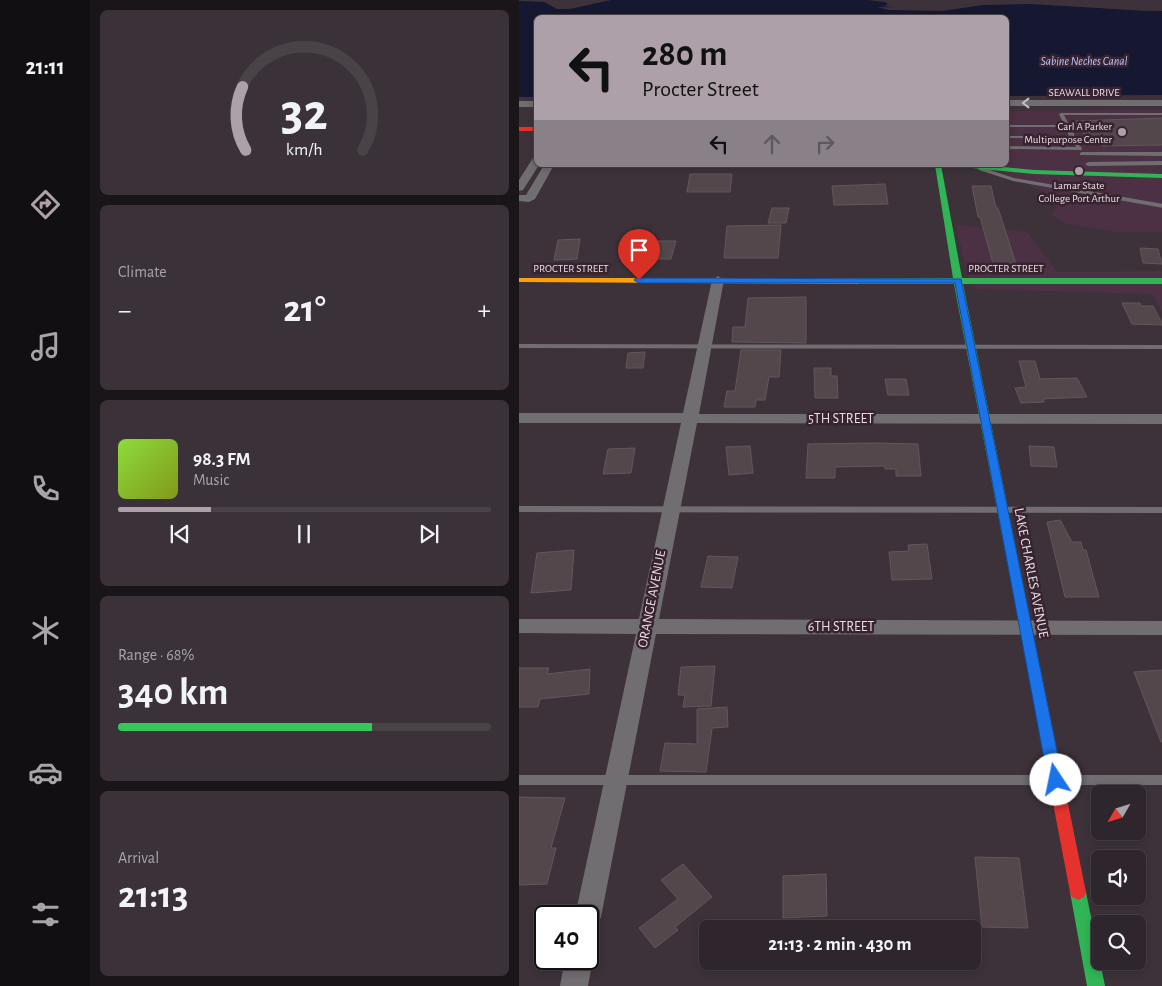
<!DOCTYPE html>
<meta charset="utf-8">
<style>
:root{--surface:#2e262c;--page:#3a3238;--text:#f1f3f6;--muted:#a7a5a9;--line:#494348;--accent:#ada0a9}
body{margin:0;font-family:"Alegreya Sans",sans-serif;background:var(--page);color:var(--text);height:100vh;display:flex;flex-direction:column;font-size:19px;white-space:nowrap}
*{box-sizing:border-box;margin:0}
p{font-size:16px;color:var(--muted)}
.icon{flex:none;width:28px;height:28px;fill:none;stroke:currentColor;stroke-width:2;stroke-linecap:round;stroke-linejoin:round}
.map{position:relative;flex:1;overflow:hidden}
.sheet{display:flex;flex-direction:column;gap:10px;padding:10px;background:#191518;width:429px}
.sheet>*{flex:none}
.banner{position:absolute;left:15px;top:15px;width:475px;height:152px;border-radius:8px;box-shadow:0 2px 8px #0003,0 0 0 1px var(--line);background:#ada0a9;color:#111;overflow:hidden}
.needle{width:32px;rotate:231deg}
.controls{position:absolute;left:572px;top:785px;display:grid;gap:10px}
.controls a{display:grid;place-items:center;width:55px;height:55px;border-radius:8px;background:var(--surface);box-shadow:0 2px 8px #0003,0 0 0 1px var(--line);font-size:25px}
.speed{position:absolute;left:15px;top:905px;display:flex;gap:10px;font-size:25px;font-weight:700;text-align:center}
.speed>*{display:grid;place-content:center;width:65px;height:65px;border-radius:50%;background:var(--surface);box-shadow:0 2px 8px #0003,0 0 0 1px var(--line);line-height:1}
.speed .limit{border:2px solid #111;border-radius:8px;background:#fff;color:#111}
.pin{position:absolute;display:grid;place-items:center;width:42px;height:42px;color:#fff;margin:-51px -21px;border-radius:50% 50% 50% 0;rotate:-45deg;box-shadow:0 0 5px #0007}
.pin .icon{rotate:45deg}
.me{position:absolute;width:55px;margin:-28px;rotate:349deg;stroke-linejoin:round;filter:drop-shadow(0 0 4px #0008)}
.turn{display:flex;align-items:center;gap:18px;height:105px;padding:0 25px;font-size:22px}
.turn .icon{width:65px;height:65px;stroke-width:2.5}
.turn b{display:block;font-size:35px;line-height:42px}
.lanes{display:flex;align-items:center;height:48px;padding:0 25px;background:#0003;justify-content:center;gap:25px;direction:ltr}
.lanes .off{opacity:.35}
.big{font-size:38px;font-weight:700;line-height:1.1}
.sheet .tile{flex:1;display:flex;flex-direction:column;justify-content:center;gap:8px;min-width:0;padding:0 18px;border-radius:8px;background:var(--page)}
.sheet .dial{align-items:center;gap:0}
.dial svg{height:130px;overflow:visible;fill:none;stroke:var(--line);stroke-width:7;stroke-linecap:round;text-anchor:middle}
.dial text{fill:var(--text);stroke:none}
.song{display:flex;align-items:center;gap:15px}
.cover{width:60px;height:60px;border-radius:8px;background:linear-gradient(135deg,hsl(90 70% 55%),hsl(70 70% 35%))}
.played{height:5px;border-radius:2px;background:linear-gradient(90deg,var(--accent) 25%,var(--line) 25%)}
.keys{display:flex;justify-content:space-around;direction:ltr}
.heat{display:flex;justify-content:space-between;align-items:center;font-size:28px;direction:ltr}
.charge{height:8px;border-radius:4px;background:linear-gradient(90deg,#34c759 68%,var(--line) 0)}
.trip{position:absolute;left:180px;top:920px;width:282px;height:50px;border-radius:8px;background:var(--surface);box-shadow:0 2px 8px #0003,0 0 0 1px var(--line);font-weight:700;line-height:50px;text-align:center}
main{display:flex;flex:1;min-height:0}
.menu{display:flex;flex-direction:column;width:90px;justify-content:space-around;align-items:center;background:#120f12;color:var(--muted)}
.menu .icon{width:35px;height:35px}
.menu .on{color:var(--accent)}
.menu b{font-size:22px;color:var(--text)}
.map>svg:first-child{display:block}
.built{fill:#4b3143}
.water{fill:#161831}
.pier{fill:#3d323a}
.building{fill:#53474b;stroke:#62575c}
.lines{fill:none;stroke-linecap:round;stroke-linejoin:round}
.lane{fill:#716e72;fill-rule:evenodd}
.street{fill:#716e72;fill-rule:evenodd}
.fast{fill:#30b455;fill-rule:evenodd}
.slow{fill:#ff9f0a;fill-rule:evenodd}
.jam{fill:#e5322d;fill-rule:evenodd}
.oneway{stroke:#c6bbc2}
.route{fill:#1a73e8;stroke:#114b97}
.poi-dot{fill:#ada0a9;stroke:#382331;stroke-width:2}
.labels{text-anchor:middle;dominant-baseline:central;stroke-width:5;stroke-linejoin:round;paint-order:stroke}
.far-street-label{font-size:11px;fill:#eadce5;stroke:#382331}
.far-poi-label{font-size:11px;fill:#eadce5;stroke:#382331;text-anchor:end}
.far-water-label{font-size:12px;font-style:italic;fill:#b8c5ff;stroke:#382331}
.street-label{font-size:14px;fill:#eadce5;stroke:#382331}
</style>
<main>
<nav class="menu">
<b>21:11</b>
<svg class="icon on" aria-label="directions" viewBox="0 0 24 24"><path d="M12 3l9 9-9 9-9-9zM9 14v-3h6M13 9l2 2-2 2"/></svg>
<svg class="icon" aria-label="music" viewBox="0 0 24 24"><path d="M9 18V5l10-2v13"/><circle cx="6" cy="18" r="3"/><circle cx="16" cy="16" r="3"/></svg>
<svg class="icon" aria-label="phone" viewBox="0 0 24 24"><path d="M5 4h4l2 5-3 2q2 4 5 5l2-3 5 2v4C11 20 4 13 5 4z"/></svg>
<svg class="icon" aria-label="climate" viewBox="0 0 24 24"><path d="M12 3v18M4 7l16 10M4 17L20 7"/></svg>
<svg class="icon" aria-label="car" viewBox="0 0 24 24"><path d="M5 17H2v-5l4-1 3-4h7l3 4 3 1v5h-3M9 17h6M6 11h13"/><circle cx="7" cy="17" r="2"/><circle cx="17" cy="17" r="2"/></svg>
<svg class="icon" aria-label="filters" viewBox="0 0 24 24"><path d="M4 7h16M4 17h16"/><circle cx="9" cy="7" r="2"/><circle cx="15" cy="17" r="2"/></svg>
</nav>
<section class="sheet">
<div class="tile dial"><svg viewBox="0 0 100 80">
<path d="M14 69A42 42 0 1 1 86 69"/>
<path d="M14 69A42 42 0 0 1 12 30" stroke="#ada0a9"/>
<text x="50" y="56" font-size="32" font-weight="700">32</text>
<text x="50" y="72" font-size="11">km/h</text>
</svg></div>
<div class="tile"><p>Climate</p>
<div class="heat"><a>−</a><b class="big">21°</b><a>+</a></div>
</div>
<div class="tile">
<div class="song"><i class="cover"></i><div><b>98.3 FM</b><p>Music</p></div></div>
<div class="played"></div>
<div class="keys"><svg class="icon" aria-label="previous" viewBox="0 0 24 24"><path d="M18 5L8 12l10 7zM5 5v14"/></svg><svg class="icon" aria-label="pause" viewBox="0 0 24 24"><path d="M8 5v14M16 5v14"/></svg><svg class="icon" aria-label="next" viewBox="0 0 24 24"><path d="M6 5l10 7-10 7zM19 5v14"/></svg></div>
</div>
<div class="tile"><p>Range · 68%</p><b class="big">340 km</b><div class="charge"></div></div>
<div class="tile"><p>Arrival</p><b class="big">21:13</b></div>
</section>
<div class="map">
<svg width="644" height="986" viewBox="0 0 644 986">
<rect width="100%" height="100%" fill="#3d323a"/>
<!-- built -->
<g class="built">
<polygon points="643,109 643,232 597,232 548,224 532,215 541,200 494,177 458,165 488,165 488,111"/>
<polygon points="437,225 508,232 538,272 643,271 643,312 633,294 454,289 448,273"/>
</g>
<!-- water -->
<path class="water" d="M92 0H348L366 2 369 4 365 6C409 14 453 3 498 3 546 3 595 11 643 11V95L488 96V18H18L17 97H0V1L25 2 38 9H51Z"/>
<!-- pier -->
<polygon class="pier" points="459,2 549,3 614,7 615,10 510,4 464,5 423,11 370,10 358,7 417,8"/>
<!-- building -->
<g class="building">
<polygon points="644,118 644,145 584,146 582,143 572,144 556,121"/>
<polygon points="171,174 213,174 211,192 168,192"/>
<polygon points="366,184 369,204 315,205 313,186"/>
<polygon points="453,186 472,186 477,208 479,208 498,267 475,267 461,217 459,217"/>
<polygon points="253,208 270,208 267,223 249,223"/>
<polygon points="262,225 259,258 205,258 208,226"/>
<polygon points="61,239 58,259 35,260 39,240"/>
<polygon points="137,241 157,241 152,259 131,259"/>
<polygon points="621,248 639,249 643,264 624,263"/>
<polygon points="287,297 287,343 213,342 214,327 226,327 229,298"/>
<polygon points="603,303 621,303 622,306 634,306 644,325 613,324"/>
<polygon points="222,350 262,350 260,377 250,377 246,400 237,400 236,407 205,407 208,391 216,391"/>
<polygon points="126,352 124,368 107,368 109,353"/>
<polygon points="500,361 516,361 521,379 558,378 568,397 524,399 525,402 502,403 496,388 507,387"/>
<polygon points="295,368 312,368 312,376 318,376 319,398 296,398"/>
<polygon points="366,379 387,379 390,395 369,395"/>
<polygon points="355,443 399,444 402,476 377,476 377,469 366,469 366,466 316,467 316,478 287,478 289,444"/>
<polygon points="231,446 234,473 210,475 207,447"/>
<polygon points="510,446 535,447 538,467 512,466"/>
<polygon points="116,448 112,473 84,474 89,449"/>
<polygon points="541,520 553,542 562,542 564,550 567,550 580,597 546,597 528,522"/>
<polygon points="408,544 413,579 373,580 370,552 390,551 389,545"/>
<polygon points="55,550 52,590 12,593 18,553"/>
<polygon points="189,556 219,557 213,588 182,587"/>
<polygon points="196,666 192,706 164,707 166,695 159,695 162,667"/>
<polygon points="0,668 30,668 28,674 71,669 70,694 21,699 19,707 0,707"/>
<polygon points="644,670 644,741 642,742 615,672"/>
<polygon points="208,707 209,727 193,728 187,772 141,771 146,743 178,744 178,709"/>
<polygon points="0,797 46,798 32,848 37,848 28,884 0,885"/>
<polygon points="456,857 500,858 509,928 463,927"/>
<polygon points="164,864 193,897 156,927 159,930 136,948 120,928 159,899 142,880"/>
<polygon points="307,874 308,916 264,918 264,876"/>
</g>
<g class="lines">
<!-- lane -->
<g class="lane">
<polygon points="542,113 644,113 644,115 545,115 563,149 562,150 488,149 488,146 557,147 552,138 488,138 488,136 550,136 546,127 488,127 488,125 545,125 540,114"/>
<polygon points="563,152 644,152 644,156 561,155 561,153"/>
<polygon points="644,161 644,165 569,166 566,164 569,162"/>
<polygon points="462,167 495,178 644,204 644,208 494,181 460,170 459,169"/>
<polygon points="0,344 644,345 644,349 0,348"/>
<polygon points="0,506 644,507 644,513 0,512"/>
<polygon points="0,775 531,775 535,777 537,780 535,783 531,785 0,785"/>
<polygon points="544,775 644,775 644,785 544,785 540,783 538,780 540,777"/>
</g>
<!-- street -->
<g class="street">
<rect x="488" y="100" width="156" height="6"/>
<rect x="0" y="101" width="18" height="6"/>
<polygon points="18,157 18,165 20,165 4,190 0,191 0,180 14,158"/>
<polygon points="25,165 35,165 16,199 10,202 0,201 0,195 7,195"/>
<polygon points="199,276 205,280 180,414 644,414 644,424 178,423 140,619 644,621 644,635 137,634 82,917 78,926 69,929 69,916 56,916 117,634 0,633 0,619 120,619 162,423 0,423 0,413 164,413 193,280"/>
<polygon points="69,949 74,959 69,986 41,986 46,959 69,959"/>
</g>
<!-- fast -->
<g class="fast">
<polygon points="416,165 422,165 443,278 644,278 644,284 444,284 506,593 504,596 496,596 494,593 435,284 339,284 335,281 339,278 434,278"/>
<polygon points="440,165 464,165 515,170 644,174 644,178 515,174 443,167"/>
<polygon points="559,884 565,887 567,892 586,986 568,986 551,892 553,887"/>
</g>
<!-- slow -->
<polygon class="slow" points="0,278 339,278 343,281 339,284 0,282"/>
<!-- jam -->
<g class="jam">
<rect x="0" y="127" width="18" height="4"/>
<polygon points="500,589 504,590 506,593 567,892 565,897 559,900 553,897 551,892 494,593 496,590"/>
</g>
</g>
<!-- one-way arrows -->
<defs><path id="oneway-chevron" d="M-2-3.5L2.5 0L-2 3.5" fill="none" stroke-width="1.6" stroke-linecap="round" stroke-linejoin="round" transform="scale(1.25)"/></defs>
<use class="oneway" href="#oneway-chevron" transform="translate(507 103) rotate(180)"/>
<!-- route -->
<polygon class="route" points="117,278 442,279 544,780 542,784 537,786 531,784 529,780 436,283 120,283 115,280"/>
<!-- markers -->
<g class="poi-dot">
<circle cx="603" cy="132" r="5"/>
<circle cx="560" cy="171" r="5"/>
</g>
<g class="labels">
<!-- far-street labels -->
<g class="far-street-label">
<text x="565" y="92">SEAWALL DRIVE</text>
<text x="52" y="268">PROCTER STREET</text>
<text x="487" y="268">PROCTER STREET</text>
</g>
<!-- far-poi labels -->
<g class="far-poi-label">
<text x="593" y="126">Carl A Parker<tspan x="593" dy="13">Multipurpose Center</tspan></text>
<text x="560" y="185" text-anchor="middle">Lamar State<tspan x="560" dy="13">College Port Arthur</tspan></text>
</g>
<!-- far-water labels -->
<g class="far-water-label">
<text x="565" y="61">Sabine Neches Canal</text>
</g>
<!-- street labels -->
<g class="street-label">
<text x="322" y="419">5TH STREET</text>
<text transform="translate(512 573) rotate(79)">LAKE CHARLES AVENUE</text>
<text transform="translate(133 599) rotate(-79)">ORANGE AVENUE</text>
<text x="322" y="627">6TH STREET</text>
</g>
</g>
</svg>
<div class="controls">
<a><svg class="needle" viewBox="-14 -14 28 28"><path d="M0-13l5 13h-10z" fill="#e53935"/><path d="M0 13l5-13h-10z" fill="#a7a5a9"/></svg></a>
<a><svg class="icon" aria-label="sound" viewBox="0 0 24 24"><path d="M4 9h4l5-4v14l-5-4H4zM17 9q2 3 0 6"/></svg></a>
<a><svg class="icon" aria-label="search" viewBox="0 0 24 24"><circle cx="10" cy="10" r="6"/><path d="M15 15l6 6"/></svg></a>
</div>
<div class="speed"><div class="limit">40</div></div>
<div class="pin" style="left:120px;top:280px;background:#d93025"><svg class="icon" aria-label="arrive" viewBox="0 0 24 24"><path d="M6 21V4h12l-3 4 3 4H6"/></svg></div>
<svg class="me" style="left:537px;top:780px" viewBox="-20 -20 40 40"><circle r="19" fill="#fff"/><path d="M0-13L10 11 0 6-10 11z" fill="#1a73e8"/></svg>
<div class="trip">21:13 · 2 min · 430 m</div>
<div class="banner">
<div class="turn"><svg class="icon" aria-label="left" viewBox="0 0 24 24"><path d="M17 20v-9H6M10 6l-5 5 5 5"/></svg><div><b>280 m</b>Procter Street</div></div>
<div class="lanes"><svg class="icon" aria-label="left" viewBox="0 0 24 24"><path d="M17 20v-9H6M10 6l-5 5 5 5"/></svg><svg class="icon off" aria-label="ahead" viewBox="0 0 24 24"><path d="M12 20V5M6 11l6-6 6 6"/></svg><svg class="icon off" aria-label="right" viewBox="0 0 24 24"><path d="M7 20v-9h11M14 6l5 5-5 5"/></svg></div>
</div>
</div>
</main>
